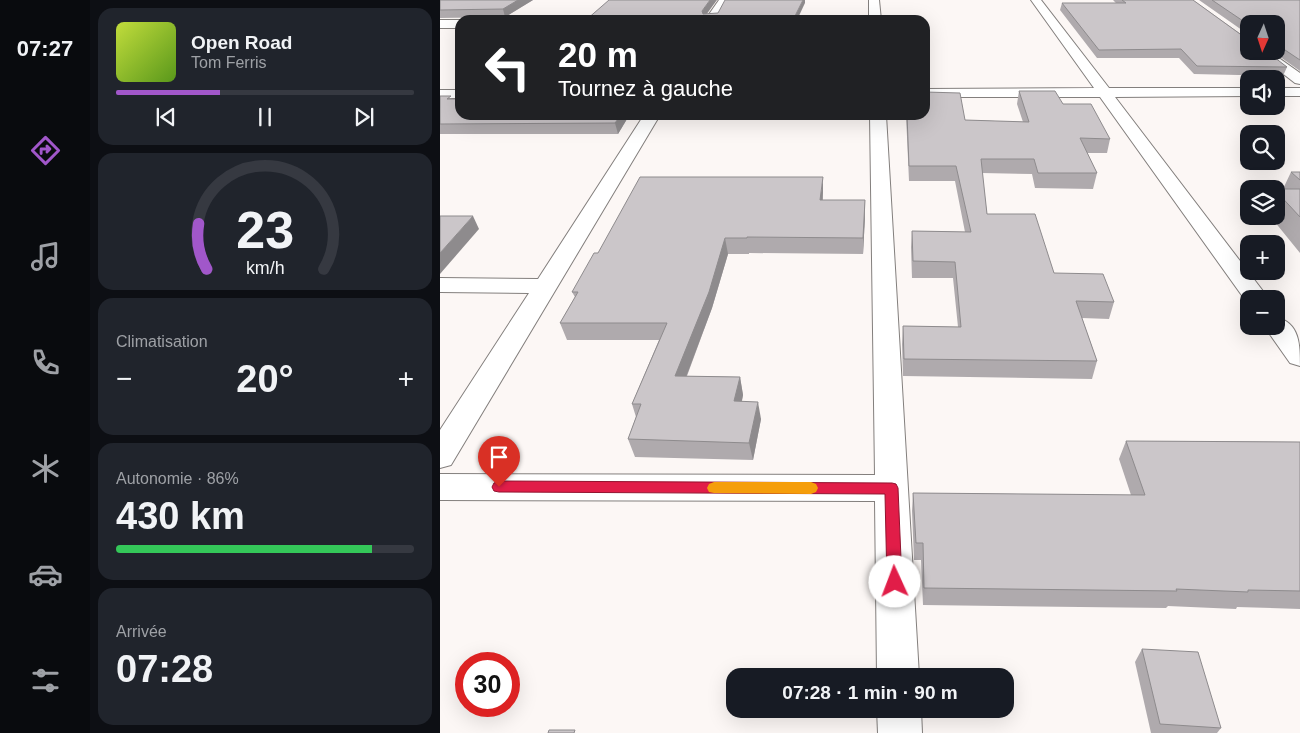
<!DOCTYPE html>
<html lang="fr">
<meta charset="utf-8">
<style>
:root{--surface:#171b24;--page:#20242c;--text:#f1f3f6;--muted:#9ea1a6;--line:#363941;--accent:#a157ca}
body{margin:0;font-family:Arial,sans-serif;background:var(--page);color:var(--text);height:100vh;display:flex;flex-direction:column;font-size:19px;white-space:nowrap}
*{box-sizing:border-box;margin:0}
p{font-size:16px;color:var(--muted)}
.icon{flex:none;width:28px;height:28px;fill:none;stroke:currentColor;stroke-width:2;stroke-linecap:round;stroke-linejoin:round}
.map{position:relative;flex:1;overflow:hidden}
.sheet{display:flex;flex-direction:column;gap:8px;padding:8px;background:#0d0f14;width:350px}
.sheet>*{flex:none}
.guide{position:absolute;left:15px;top:15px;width:475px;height:105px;border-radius:15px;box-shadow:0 5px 20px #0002;background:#202124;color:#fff;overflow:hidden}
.needle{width:32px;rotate:183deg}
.fabs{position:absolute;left:800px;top:15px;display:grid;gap:10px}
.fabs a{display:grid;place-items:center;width:45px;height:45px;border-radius:10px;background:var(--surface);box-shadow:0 5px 20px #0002;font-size:25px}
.speed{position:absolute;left:15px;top:652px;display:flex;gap:10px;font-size:25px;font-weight:700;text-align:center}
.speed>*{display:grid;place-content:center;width:65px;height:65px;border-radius:50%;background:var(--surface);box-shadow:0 5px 20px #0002;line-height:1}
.speed .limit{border:8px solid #d22;background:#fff;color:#111}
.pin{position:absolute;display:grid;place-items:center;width:42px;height:42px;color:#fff;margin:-51px -21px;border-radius:50% 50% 50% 0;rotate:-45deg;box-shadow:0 0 5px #0007}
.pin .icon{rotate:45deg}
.me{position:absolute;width:55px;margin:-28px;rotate:358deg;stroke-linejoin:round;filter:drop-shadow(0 0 4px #0008)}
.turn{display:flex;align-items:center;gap:18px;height:105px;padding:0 20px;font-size:22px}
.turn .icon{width:65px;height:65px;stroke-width:2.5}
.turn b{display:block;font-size:35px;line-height:42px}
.big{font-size:38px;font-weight:700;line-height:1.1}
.sheet .tile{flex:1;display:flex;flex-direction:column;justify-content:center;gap:8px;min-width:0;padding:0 18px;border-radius:15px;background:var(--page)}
.sheet .dial{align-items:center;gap:0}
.dial svg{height:130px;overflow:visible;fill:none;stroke:var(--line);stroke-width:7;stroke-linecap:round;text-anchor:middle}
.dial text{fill:var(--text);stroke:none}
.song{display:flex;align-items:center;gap:15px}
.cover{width:60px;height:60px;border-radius:8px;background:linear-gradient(135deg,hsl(70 70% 55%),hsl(90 70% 35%))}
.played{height:5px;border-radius:2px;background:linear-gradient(90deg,var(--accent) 35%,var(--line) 35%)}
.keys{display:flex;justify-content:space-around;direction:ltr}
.heat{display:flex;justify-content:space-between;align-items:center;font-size:28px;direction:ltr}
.charge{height:8px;border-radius:4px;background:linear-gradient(90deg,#34c759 86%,var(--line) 0)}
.trip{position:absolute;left:286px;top:668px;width:288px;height:50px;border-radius:15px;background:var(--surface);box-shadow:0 5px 20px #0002;font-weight:700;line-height:50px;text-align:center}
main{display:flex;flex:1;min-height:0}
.dock{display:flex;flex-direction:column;width:90px;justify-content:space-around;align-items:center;background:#090b0e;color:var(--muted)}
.dock .icon{width:35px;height:35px}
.dock .on{color:var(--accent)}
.dock b{font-size:22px;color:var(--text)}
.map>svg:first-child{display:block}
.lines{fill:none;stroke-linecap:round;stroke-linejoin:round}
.minor-casing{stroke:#837f7d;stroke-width:2}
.tertiary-casing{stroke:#837f7d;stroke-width:2}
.minor{fill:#fff;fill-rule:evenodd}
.tertiary{fill:#fff;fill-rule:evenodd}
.wall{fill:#afaaad}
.shaded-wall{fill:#8e8b8d}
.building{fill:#cbc6c9;stroke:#8e8b8d}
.route{fill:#e11d48;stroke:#92132f}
.slow{fill:#f59e0b}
</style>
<main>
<nav class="dock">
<b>07:27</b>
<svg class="icon on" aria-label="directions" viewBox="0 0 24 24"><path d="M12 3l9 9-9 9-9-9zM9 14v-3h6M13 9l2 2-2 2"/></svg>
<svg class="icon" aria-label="music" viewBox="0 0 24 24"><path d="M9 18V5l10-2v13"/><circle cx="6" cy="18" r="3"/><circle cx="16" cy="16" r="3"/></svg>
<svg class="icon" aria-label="phone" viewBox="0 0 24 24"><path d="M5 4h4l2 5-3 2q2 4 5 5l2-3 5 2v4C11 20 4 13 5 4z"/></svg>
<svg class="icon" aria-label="climate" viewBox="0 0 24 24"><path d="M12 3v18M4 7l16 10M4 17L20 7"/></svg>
<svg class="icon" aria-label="car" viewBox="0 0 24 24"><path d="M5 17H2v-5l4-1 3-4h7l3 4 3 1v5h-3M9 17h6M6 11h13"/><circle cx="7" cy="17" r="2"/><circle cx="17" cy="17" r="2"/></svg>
<svg class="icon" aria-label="filters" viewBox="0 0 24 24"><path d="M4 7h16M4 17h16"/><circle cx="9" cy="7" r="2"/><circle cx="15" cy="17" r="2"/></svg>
</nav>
<section class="sheet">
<div class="tile">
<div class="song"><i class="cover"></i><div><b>Open Road</b><p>Tom Ferris</p></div></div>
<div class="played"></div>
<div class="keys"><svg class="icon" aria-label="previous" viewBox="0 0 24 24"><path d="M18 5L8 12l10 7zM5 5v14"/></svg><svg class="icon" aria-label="pause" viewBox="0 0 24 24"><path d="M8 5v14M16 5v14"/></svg><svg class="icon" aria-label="next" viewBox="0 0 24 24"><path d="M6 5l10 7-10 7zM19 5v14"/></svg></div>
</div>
<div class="tile dial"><svg viewBox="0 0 100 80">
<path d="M14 69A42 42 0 1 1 86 69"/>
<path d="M14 69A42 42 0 0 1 9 41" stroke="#a157ca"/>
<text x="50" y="56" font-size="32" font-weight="700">23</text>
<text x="50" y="72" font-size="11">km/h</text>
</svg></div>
<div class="tile"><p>Climatisation</p>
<div class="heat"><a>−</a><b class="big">20°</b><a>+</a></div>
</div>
<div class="tile"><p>Autonomie · 86%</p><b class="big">430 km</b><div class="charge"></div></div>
<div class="tile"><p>Arrivée</p><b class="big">07:28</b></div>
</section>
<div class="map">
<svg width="860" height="733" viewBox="0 0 860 733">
<rect width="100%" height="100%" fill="#fcf7f5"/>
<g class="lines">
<!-- minor casing -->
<g class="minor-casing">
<g id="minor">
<polygon points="279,0 289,0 277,20 265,20"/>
<polygon points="429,0 439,0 441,20 429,20"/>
<rect x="0" y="20" width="20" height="8"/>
<polygon points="814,51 829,51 860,73 860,84 855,83"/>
<polygon points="204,115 220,115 11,465 0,468 0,430 89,293 0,292 0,278 98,279"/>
<polygon points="430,115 446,115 479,676 437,676 435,501 0,500 0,474 435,475"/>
<polygon points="437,709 481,709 482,733 438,733"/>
</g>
</g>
<!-- tertiary casing -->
<g class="tertiary-casing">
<g id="tertiary">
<polygon points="591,0 601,0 669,88 809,88 809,96 675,97 829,299 809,299 808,304 660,97 485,97 485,89 654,88"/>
<rect x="836" y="88" width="24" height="8"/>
<rect x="0" y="90" width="20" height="8"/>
<path d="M836 317C860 323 860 345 860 366L850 363 824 326H836Z"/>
</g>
</g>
<!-- minor -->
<use href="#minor" class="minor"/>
<!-- tertiary -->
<use href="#tertiary" class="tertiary"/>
</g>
<!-- wall -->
<g class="wall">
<polygon points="0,0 93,0 65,17 0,18"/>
<polygon points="673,0 753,0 847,67 843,76 754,74 739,58 657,58 620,10 622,3 676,3"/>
<polygon points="759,0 860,0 860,71 832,51 836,51 836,24 809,24 809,35"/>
<polygon points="579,91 623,104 670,139 667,153 647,153 657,173 653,189 595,188 592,174 542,173 547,214 614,273 674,302 669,319 642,318 657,361 652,379 463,376 462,344 463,326 518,327 513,278 472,278 471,247 472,231 525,232 515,181 469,181 466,115 485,115 525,120 583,122 577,104"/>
<polygon points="0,96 13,99 20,115 197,115 195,119 187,119 178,134 0,134"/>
<polygon points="851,172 860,172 860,253 830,216 836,216 836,189 843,189"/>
<polygon points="383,192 383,200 425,200 425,216 423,254 309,253 309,254 288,254 272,308 247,376 300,377 303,395 302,401 321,419 313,460 195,457 188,439 196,417 192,404 219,340 127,340 120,323 135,297 132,292 158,253"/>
<polygon points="686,441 860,442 860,609 797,607 796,609 728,606 726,608 483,605 481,560 474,560 472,511 473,493 691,495 679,459"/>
<polygon points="702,649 781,728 777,733 711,733 695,662"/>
</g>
<!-- shaded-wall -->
<g class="shaded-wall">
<polygon points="78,0 93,0 65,17 63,9"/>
<polygon points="270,0 277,0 263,19 262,11"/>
<polygon points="363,0 365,0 365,3 357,20 353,20"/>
<polygon points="181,115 186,115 187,119 178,134 175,123"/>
<polygon points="383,177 383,192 381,215 380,200"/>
<polygon points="425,200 425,216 423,254 423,238"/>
<polygon points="33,216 39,229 0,274 0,253"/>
<polygon points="285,238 288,254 272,308 240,393 235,376"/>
<polygon points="300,377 303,395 298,418 294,401"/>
<polygon points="318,402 321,419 313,460 309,443"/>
</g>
<!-- building -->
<g class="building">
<polygon points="0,0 78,0 63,9 0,10"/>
<polygon points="169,0 270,0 262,11 263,14 278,13 285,0 363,0 353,20 146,20"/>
<polygon points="682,0 753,0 807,39 809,40 809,51 826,51 847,67 757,66 741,49 659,50 622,3 686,3"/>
<polygon points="772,0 860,0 860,60 836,44 836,24 809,24 809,25"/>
<polygon points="579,91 615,91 623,104 651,104 670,139 640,138 657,173 598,173 594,159 541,159 547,214 595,214 614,273 663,274 674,302 636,301 657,361 464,359 463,326 521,327 515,262 473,261 472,231 531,232 516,166 469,166 467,115 485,115 485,92 520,93 525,120 589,122"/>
<polygon points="0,96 11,96 7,99 20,99 20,115 181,115 175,123 0,124"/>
<polygon points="851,172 860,172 860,180"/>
<polygon points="200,177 383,177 380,200 425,200 423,238 307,237 307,238 285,238 269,292 235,376 300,377 294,401 318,402 309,443 188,439 201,404 192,404 227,323 120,323 138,292 132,292 154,253 158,253"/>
<polygon points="836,189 860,189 860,217 836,191"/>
<polygon points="0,216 33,216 0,253"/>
<polygon points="686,441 860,442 860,591 808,590 808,592 736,589 737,591 484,588 483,543 476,543 473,493 705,495"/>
<polygon points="702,649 758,652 781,728 720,724"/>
<polygon points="109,730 135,730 134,733 108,733"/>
</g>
<!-- route -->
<polygon class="route" points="59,481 452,483 456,484 458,488 462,582 460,587 455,589 449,587 447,582 445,494 59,492 54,491 52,487 54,483"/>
<!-- slow -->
<polygon class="slow" points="274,482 371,482 376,484 378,488 376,492 371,494 274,493 269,492 267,488 269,484"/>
</svg>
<div class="fabs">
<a><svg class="needle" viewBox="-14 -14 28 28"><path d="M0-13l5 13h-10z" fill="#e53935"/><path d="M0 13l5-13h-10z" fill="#9ea1a6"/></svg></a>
<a><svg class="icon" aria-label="sound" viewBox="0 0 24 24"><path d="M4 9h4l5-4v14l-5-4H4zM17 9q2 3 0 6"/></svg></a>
<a><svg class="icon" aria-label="search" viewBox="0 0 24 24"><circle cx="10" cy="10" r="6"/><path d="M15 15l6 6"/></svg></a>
<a><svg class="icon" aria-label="layers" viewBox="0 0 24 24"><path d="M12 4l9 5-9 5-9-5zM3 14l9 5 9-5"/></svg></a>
<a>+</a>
<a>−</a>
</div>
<div class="speed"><div class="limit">30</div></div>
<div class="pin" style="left:59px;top:487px;background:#d93025"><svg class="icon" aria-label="arrive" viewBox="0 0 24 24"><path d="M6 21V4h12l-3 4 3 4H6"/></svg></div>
<svg class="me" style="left:455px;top:582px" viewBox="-20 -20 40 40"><circle r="19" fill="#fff"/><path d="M0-13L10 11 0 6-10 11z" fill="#e11d48"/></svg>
<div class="trip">07:28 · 1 min · 90 m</div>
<div class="guide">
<div class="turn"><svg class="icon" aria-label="left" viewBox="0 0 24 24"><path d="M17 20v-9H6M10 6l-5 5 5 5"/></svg><div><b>20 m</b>Tournez à gauche</div></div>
</div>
</div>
</main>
